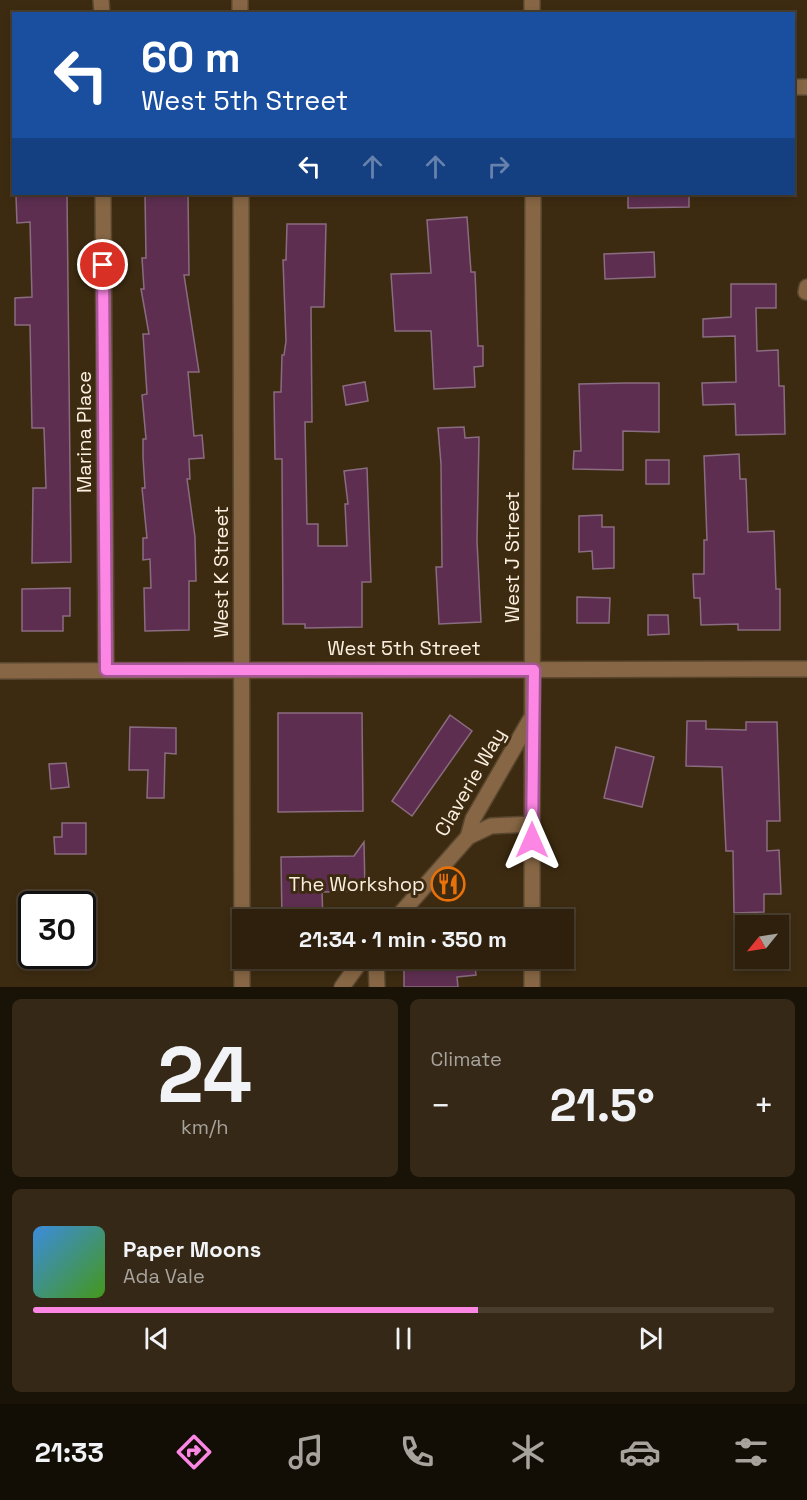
<!DOCTYPE html>
<meta charset="utf-8">
<style>
:root{--surface:#2e200d;--page:#362816;--text:#f1f3f6;--muted:#a7a39d;--line:#493e2e;--accent:#fc86e4}
body{margin:0;font-family:"Space Grotesk",sans-serif;background:var(--page);color:var(--text);height:100vh;display:flex;flex-direction:column;font-size:22px;white-space:nowrap}
*{box-sizing:border-box;margin:0}
p{font-size:20px;color:var(--muted)}
.icon{flex:none;width:33px;height:33px;fill:none;stroke:currentColor;stroke-width:2;stroke-linecap:round;stroke-linejoin:round}
.map{position:relative;height:987px;overflow:hidden}
.side{display:flex;flex-direction:column;gap:12px;padding:12px;background:#191207;flex:1}
.side>*{flex:none}
.banner{position:absolute;left:12px;top:12px;width:783px;height:183px;border-radius:0px;box-shadow:0 3px 9px #0003,0 0 0 2px var(--line);background:#1a4fa0;color:#fff;overflow:hidden}
.needle{width:39px;rotate:240deg}
.buttons{position:absolute;left:735px;top:915px;display:grid;gap:12px}
.buttons a{display:grid;place-items:center;width:54px;height:54px;border-radius:0px;background:var(--surface);box-shadow:0 3px 9px #0003,0 0 0 2px var(--line);font-size:30px}
.speed{position:absolute;left:18px;top:891px;display:flex;gap:12px;font-size:30px;font-weight:700;text-align:center}
.speed>*{display:grid;place-content:center;width:78px;height:78px;border-radius:50%;background:var(--surface);box-shadow:0 3px 9px #0003,0 0 0 2px var(--line);line-height:1}
.speed .limit{border:3px solid #111;border-radius:9px;background:#fff;color:#111}
.pin{position:absolute;display:grid;place-items:center;width:51px;height:51px;color:#fff;margin:-26px;border:3px solid #fff;border-radius:50%;box-shadow:0 2px 6px #0007}
.me{position:absolute;width:66px;margin:-33px;rotate:0deg;stroke-linejoin:round;filter:drop-shadow(0 0 4px #0008)}
.turn{display:flex;align-items:center;gap:21px;height:126px;padding:0 30px;font-size:27px}
.turn .icon{width:78px;height:78px;stroke-width:2.5}
.turn b{display:block;font-size:42px;line-height:51px}
.lanes{display:flex;align-items:center;height:57px;padding:0 30px;background:#0003;justify-content:center;gap:30px;direction:ltr}
.lanes .off{opacity:.35}
.big{font-size:45px;font-weight:800;line-height:1.1}
.side .tile{flex:1;display:flex;flex-direction:column;justify-content:center;gap:9px;min-width:0;padding:0 21px;border-radius:9px;background:var(--page)}
.side .dial{align-items:center;gap:0}
.dial b{font-size:78px;line-height:1}
.song{display:flex;align-items:center;gap:18px}
.cover{width:72px;height:72px;border-radius:9px;background:linear-gradient(135deg,hsl(210 70% 55%),hsl(100 70% 35%))}
.played{height:6px;border-radius:3px;background:linear-gradient(90deg,var(--accent) 60%,var(--line) 60%)}
.keys{display:flex;justify-content:space-around;direction:ltr}
.heat{display:flex;justify-content:space-between;align-items:center;font-size:33px;direction:ltr}
.side .tiles{flex:1;display:grid;gap:12px;grid-template-columns:1fr 1fr}
.tile:last-child{grid-column:span 2}
.trip{position:absolute;left:232px;top:909px;width:342px;height:60px;border-radius:0px;background:var(--surface);box-shadow:0 3px 9px #0003,0 0 0 2px var(--line);font-weight:800;line-height:60px;text-align:center}
.menu{display:flex;height:96px;justify-content:space-around;align-items:center;background:#120d05;color:var(--muted)}
.menu .icon{width:42px;height:42px}
.menu .on{color:var(--accent)}
.menu b{font-size:27px;color:var(--text)}
.map>svg:first-child{display:block}
.building{fill:#5d2e50;stroke:#8a6c80;stroke-width:1.5}
.lines{fill:none;stroke-linecap:round;stroke-linejoin:round}
.minor-casing{stroke:#58462e;stroke-width:18}
.minor{stroke:#866644;stroke-width:15}
.route-casing{stroke:#a45794;stroke-width:15}
.route{stroke:#fc86e4;stroke-width:10}
.labels{text-anchor:middle;dominant-baseline:central;stroke-width:6;stroke-linejoin:round;paint-order:stroke}
.street-label{font-size:20px;fill:#fbefe0;stroke:#3d2b11}
.poi-label{font-size:20px;fill:#fbefe0;stroke:#3d2b11;text-anchor:end}
</style>
<div class="map">
<svg width="807" height="987" viewBox="0 0 807 987">
<rect width="100%" height="100%" fill="#3d2b11"/>
<!-- building -->
<g class="building">
<polygon points="35,194 67,194 71,562 32,563 33,488 46,488 44,428 32,428 30,325 15,325 15,298 32,297 30,222 17,223 16,196 35,196"/>
<polygon points="145,194 188,194 189,275 184,275 199,372 188,372 194,436 202,435 204,458 189,459 190,479 187,479 195,537 196,581 189,581 189,630 145,631 144,588 151,588 150,559 143,560 143,538 147,538 142,488 145,488 143,457 143,439 146,439 142,395 147,394 143,334 149,334 141,289 144,289 142,258 146,258"/>
<polygon points="628,194 689,194 689,207 628,208"/>
<polygon points="467,217 471,272 475,272 478,346 483,346 483,366 474,367 475,387 434,389 431,331 395,331 391,274 431,273 427,220"/>
<polygon points="287,224 326,224 324,307 311,307 312,422 305,422 307,524 318,524 318,546 347,546 345,504 348,504 344,471 367,468 371,582 362,582 362,627 305,628 305,624 283,624 282,459 275,459 274,392 281,392 282,355 284,355 286,341 283,260 286,260"/>
<polygon points="654,252 655,277 605,279 604,254"/>
<polygon points="731,284 776,284 776,308 756,308 757,351 778,350 779,386 784,386 785,434 736,435 735,404 703,405 702,383 736,382 735,336 703,337 703,319 731,317"/>
<polygon points="365,382 368,401 346,405 343,386"/>
<polygon points="625,383 659,383 659,432 623,431 623,470 573,469 574,451 581,451 579,384"/>
<polygon points="464,427 465,438 479,437 477,541 481,622 439,624 436,567 442,567 441,464 438,428"/>
<polygon points="739,454 740,479 746,479 748,532 774,531 776,589 780,589 780,630 738,630 738,624 701,625 700,598 694,598 693,574 704,574 704,540 707,540 704,456"/>
<rect x="646" y="460" width="23" height="24"/>
<polygon points="602,515 602,527 614,527 614,568 593,569 592,551 579,552 579,516"/>
<polygon points="70,588 70,616 63,616 63,631 22,631 22,589"/>
<polygon points="577,597 610,598 609,623 577,623"/>
<polygon points="648,615 668,615 669,634 648,635"/>
<polygon points="278,713 362,713 363,811 278,812"/>
<polygon points="450,715 472,731 412,816 392,801"/>
<polygon points="687,721 706,721 706,729 746,730 746,722 777,722 780,821 767,821 767,851 779,850 781,894 764,894 764,912 734,913 733,851 726,851 722,767 686,766"/>
<polygon points="130,727 176,728 176,754 165,753 164,798 147,798 148,770 129,770"/>
<polygon points="616,747 654,757 642,807 604,798"/>
<polygon points="66,763 69,787 51,789 49,764"/>
<polygon points="62,823 86,823 86,854 55,854 54,837 62,837"/>
<polygon points="364,842 365,891 322,892 323,920 282,920 281,857 354,856"/>
<polygon points="435,958 474,958 476,975 457,977 458,987 404,987 404,965 436,965"/>
</g>
<g class="lines">
<!-- minor casing -->
<g class="minor-casing">
<g id="minor">
<polyline points="101,0 102,14"/>
<polyline points="240,0 240,14"/>
<polyline points="532,0 532,14"/>
<polyline points="794,87 807,87"/>
<polyline points="103,194 106,670"/>
<polyline points="241,194 242,987"/>
<polyline points="806,292 807,287"/>
<polyline points="0,671 807,669"/>
<polyline points="468,837 491,826 532,824"/>
<polyline points="395,920 468,837 473,819 530,720"/>
<polyline points="532,920 533,194"/>
<polyline points="376,958 377,987"/>
<polyline points="532,958 532,987"/>
<polyline points="342,987 363,958"/>
</g>
</g>
<!-- minor -->
<use href="#minor" class="minor"/>
</g>
<g class="lines">
<!-- route casing -->
<g class="route-casing">
<polyline id="route" points="103,265 106,670 534,670 532,840"/>
</g>
<!-- route -->
<use href="#route" class="route"/>
</g>
<!-- icons -->
<defs>
<g id="restaurant-ring" transform="scale(1.725)"><circle r="9.5" fill="#3d2b11" stroke="#e8710a" stroke-width="1.5"/><path d="M-5-6h1v4h1v-4h1v4h1v-4h1v5L-1.5 .5V6h-2V.5L-5-1ZM5-6V6H3V1.5H1.5Q1.5-4 5-6Z" fill="#e8710a"/></g>
</defs>
<g fill-rule="evenodd">
<use href="#restaurant-ring" x="448" y="884"/>
</g>
<g class="labels">
<!-- street labels -->
<g class="street-label">
<text transform="translate(84 432) rotate(-90)">Marina Place</text>
<text transform="translate(512 557) rotate(-90)">West J Street</text>
<text transform="translate(221 572) rotate(-90)">West K Street</text>
<text x="404" y="648">West 5th Street</text>
<text transform="translate(470 782) rotate(-60)">Claverie Way</text>
</g>
<!-- poi labels -->
<g class="poi-label">
<text x="425" y="884">The Workshop</text>
</g>
</g>
</svg>
<div class="buttons">
<a><svg class="needle" viewBox="-14 -14 28 28"><path d="M0-13l5 13h-10z" fill="#e53935"/><path d="M0 13l5-13h-10z" fill="#a7a39d"/></svg></a>
</div>
<div class="speed"><div class="limit">30</div></div>
<div class="pin" style="left:103px;top:265px;background:#d93025"><svg class="icon" aria-label="arrive" viewBox="0 0 24 24"><path d="M6 21V4h12l-3 4 3 4H6"/></svg></div>
<svg class="me" style="left:532px;top:840px" viewBox="-20 -20 40 40"><path d="M0-17L14 15 0 8-14 15z" fill="#fc86e4" stroke="#fff" stroke-width="4"/></svg>
<div class="trip">21:34 · 1 min · 350 m</div>
<div class="banner">
<div class="turn"><svg class="icon" aria-label="left" viewBox="0 0 24 24"><path d="M17 20v-9H6M10 6l-5 5 5 5"/></svg><div><b>60 m</b>West 5th Street</div></div>
<div class="lanes"><svg class="icon" aria-label="left" viewBox="0 0 24 24"><path d="M17 20v-9H6M10 6l-5 5 5 5"/></svg><svg class="icon off" aria-label="ahead" viewBox="0 0 24 24"><path d="M12 20V5M6 11l6-6 6 6"/></svg><svg class="icon off" aria-label="ahead" viewBox="0 0 24 24"><path d="M12 20V5M6 11l6-6 6 6"/></svg><svg class="icon off" aria-label="right" viewBox="0 0 24 24"><path d="M7 20v-9h11M14 6l5 5-5 5"/></svg></div>
</div>
</div>
<section class="side">
<div class="tiles">
<div class="tile dial"><b>24</b><p>km/h</p></div>
<div class="tile"><p>Climate</p>
<div class="heat"><a>−</a><b class="big">21.5°</b><a>+</a></div>
</div>
<div class="tile">
<div class="song"><i class="cover"></i><div><b>Paper Moons</b><p>Ada Vale</p></div></div>
<div class="played"></div>
<div class="keys"><svg class="icon" aria-label="previous" viewBox="0 0 24 24"><path d="M18 5L8 12l10 7zM5 5v14"/></svg><svg class="icon" aria-label="pause" viewBox="0 0 24 24"><path d="M8 5v14M16 5v14"/></svg><svg class="icon" aria-label="next" viewBox="0 0 24 24"><path d="M6 5l10 7-10 7zM19 5v14"/></svg></div>
</div>
</div>
</section>
<nav class="menu">
<b>21:33</b>
<svg class="icon on" aria-label="directions" viewBox="0 0 24 24"><path d="M12 3l9 9-9 9-9-9zM9 14v-3h6M13 9l2 2-2 2"/></svg>
<svg class="icon" aria-label="music" viewBox="0 0 24 24"><path d="M9 18V5l10-2v13"/><circle cx="6" cy="18" r="3"/><circle cx="16" cy="16" r="3"/></svg>
<svg class="icon" aria-label="phone" viewBox="0 0 24 24"><path d="M5 4h4l2 5-3 2q2 4 5 5l2-3 5 2v4C11 20 4 13 5 4z"/></svg>
<svg class="icon" aria-label="climate" viewBox="0 0 24 24"><path d="M12 3v18M4 7l16 10M4 17L20 7"/></svg>
<svg class="icon" aria-label="car" viewBox="0 0 24 24"><path d="M5 17H2v-5l4-1 3-4h7l3 4 3 1v5h-3M9 17h6M6 11h13"/><circle cx="7" cy="17" r="2"/><circle cx="17" cy="17" r="2"/></svg>
<svg class="icon" aria-label="filters" viewBox="0 0 24 24"><path d="M4 7h16M4 17h16"/><circle cx="9" cy="7" r="2"/><circle cx="15" cy="17" r="2"/></svg>
</nav>
